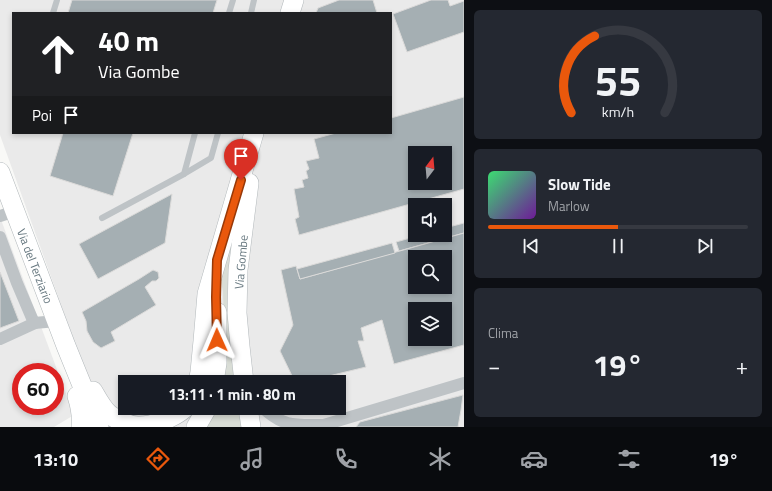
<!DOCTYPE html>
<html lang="it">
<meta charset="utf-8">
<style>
:root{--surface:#171b24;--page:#242831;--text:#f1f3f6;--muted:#9ea1a6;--line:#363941;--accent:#ea580c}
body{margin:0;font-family:"Titillium Web",sans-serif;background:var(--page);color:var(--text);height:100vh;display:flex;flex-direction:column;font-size:15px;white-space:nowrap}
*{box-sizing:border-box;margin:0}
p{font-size:13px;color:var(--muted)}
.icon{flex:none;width:22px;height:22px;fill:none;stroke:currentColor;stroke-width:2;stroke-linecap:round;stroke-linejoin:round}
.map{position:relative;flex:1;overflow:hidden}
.panel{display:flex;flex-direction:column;gap:10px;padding:10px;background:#0d0f14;width:308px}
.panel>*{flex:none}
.banner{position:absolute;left:12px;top:12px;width:380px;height:122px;border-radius:0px;box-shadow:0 2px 6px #0003;background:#202124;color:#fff;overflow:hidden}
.needle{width:26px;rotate:16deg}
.buttons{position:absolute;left:408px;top:146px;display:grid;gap:8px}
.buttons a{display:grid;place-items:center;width:44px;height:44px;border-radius:0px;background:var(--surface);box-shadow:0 2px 6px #0003;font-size:20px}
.speed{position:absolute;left:12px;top:363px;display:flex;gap:8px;font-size:20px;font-weight:700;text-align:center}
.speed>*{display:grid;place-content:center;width:52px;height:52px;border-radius:50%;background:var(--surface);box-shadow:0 2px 6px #0003;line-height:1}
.speed .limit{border:6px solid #d22;background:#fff;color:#111}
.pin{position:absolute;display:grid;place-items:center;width:34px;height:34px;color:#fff;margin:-41px -17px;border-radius:50% 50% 50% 0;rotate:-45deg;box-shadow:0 0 4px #0007}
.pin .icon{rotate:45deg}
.me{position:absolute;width:44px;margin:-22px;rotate:359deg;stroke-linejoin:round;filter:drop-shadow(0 0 3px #0008)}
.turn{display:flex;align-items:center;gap:14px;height:84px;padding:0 20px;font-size:18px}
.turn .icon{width:52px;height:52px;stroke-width:2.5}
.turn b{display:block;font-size:28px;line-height:34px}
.then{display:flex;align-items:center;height:38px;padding:0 20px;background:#0003;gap:8px;font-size:15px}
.big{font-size:30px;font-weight:700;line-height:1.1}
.panel .widget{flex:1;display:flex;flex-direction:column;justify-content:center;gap:6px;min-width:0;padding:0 14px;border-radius:6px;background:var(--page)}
.panel .dial{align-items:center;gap:0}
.dial svg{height:104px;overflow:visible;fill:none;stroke:var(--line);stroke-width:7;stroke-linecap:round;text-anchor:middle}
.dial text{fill:var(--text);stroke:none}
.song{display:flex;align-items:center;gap:12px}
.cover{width:48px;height:48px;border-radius:6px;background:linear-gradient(135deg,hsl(140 70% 55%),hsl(280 70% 35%))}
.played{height:4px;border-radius:2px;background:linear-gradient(90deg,var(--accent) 50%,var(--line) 50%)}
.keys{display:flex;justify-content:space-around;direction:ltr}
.heat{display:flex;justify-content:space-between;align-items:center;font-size:22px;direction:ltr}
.trip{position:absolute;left:118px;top:375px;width:228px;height:40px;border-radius:0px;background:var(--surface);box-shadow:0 2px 6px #0003;font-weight:700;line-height:40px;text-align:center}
.tabs{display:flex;height:64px;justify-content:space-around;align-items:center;background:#090b0e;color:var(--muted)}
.tabs .icon{width:28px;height:28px}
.tabs .active{color:var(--accent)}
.tabs b{font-size:18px;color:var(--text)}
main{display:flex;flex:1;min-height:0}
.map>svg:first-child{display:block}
.built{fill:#eaeaea;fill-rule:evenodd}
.green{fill:#d9ddd6}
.building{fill:#a5afb3;stroke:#dbdad9;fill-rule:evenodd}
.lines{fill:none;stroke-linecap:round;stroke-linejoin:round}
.primary-casing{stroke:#b2b8bb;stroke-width:20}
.lane{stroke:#bec3c6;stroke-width:6}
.street{stroke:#bec3c6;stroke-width:12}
.primary{stroke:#fff;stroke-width:19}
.route-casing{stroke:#983908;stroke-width:10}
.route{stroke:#ea580c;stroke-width:7}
.labels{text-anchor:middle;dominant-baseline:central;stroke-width:4;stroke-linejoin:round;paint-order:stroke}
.street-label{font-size:12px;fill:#66777f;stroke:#fff}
</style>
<main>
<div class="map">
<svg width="464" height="427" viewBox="0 0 464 427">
<rect width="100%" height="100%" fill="#f9f9f7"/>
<!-- built -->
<g class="built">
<path d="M0 0H464V427H104L99 410 0 135ZM13 13H391V133H13ZM415 153H445V183H415ZM415 205H445V235H415ZM415 257H445V287H415ZM415 309H445V339H415ZM125 382H339V408H125Z"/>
<path d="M0 217 74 415 54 427H0ZM21 372H55V406H21Z"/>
</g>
<!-- green -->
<g class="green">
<polygon points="233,231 229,265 227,303 231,338 238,382 220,382 224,330 223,291 218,270"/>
<polygon points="213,408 242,408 246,427 201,427"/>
</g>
<!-- building -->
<g class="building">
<polygon points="72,0 217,0 213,13 68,13"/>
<polygon points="339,0 373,0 377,13 316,13 318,8"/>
<polygon points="431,0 448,0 450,6 464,1 464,32 407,52 393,14"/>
<path d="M464 97V189L299 235 295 219 299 217 294 189 304 187 302 180 308 178 306 171 309 169 306 161 319 158 314 139 336 133H391V118ZM415 153H445V183H415Z"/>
<polygon points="63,133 133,133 113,196 50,176"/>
<polygon points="172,194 165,243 98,279 79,244"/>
<polygon points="464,223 464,233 399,251 396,242 421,235 445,235 445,228"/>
<path d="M464 233V345L394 364 382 320 361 328 364 341H358L366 367 304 382H295L280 351 293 325 281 270 296 266 300 279ZM415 257H445V287H415ZM415 309H445V339H415Z"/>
<polygon points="392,243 395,253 300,279 297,269"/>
<polygon points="153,270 158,272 159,278 156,281 152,281 145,287 156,305 111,332 115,341 101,348 93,342 87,331 86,321 82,312 139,279"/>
<polygon points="0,272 19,321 0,328"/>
<polygon points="463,395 461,410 458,427 356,427 360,422"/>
</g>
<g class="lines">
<!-- primary casing -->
<g class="primary-casing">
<g id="primary">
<polyline points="290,13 294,0"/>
<polyline points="0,172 66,346 79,378 99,427"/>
<polyline points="198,382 200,372 203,341 207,294 254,133"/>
<polyline points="214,382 217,363 217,312"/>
<polyline points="244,382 240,346 237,313 238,270 249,183"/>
<path d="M93 391C97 398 103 409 109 414 116 420 128 425 137 426 151 427 174 418 185 408"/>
<path d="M77 396C80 405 82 417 81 427"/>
<polyline points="248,408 251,427"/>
<polyline points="196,427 207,408"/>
</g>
</g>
<!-- lane -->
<g class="lane">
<polyline points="53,13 57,0"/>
<polyline points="229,13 233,0"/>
<polyline points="251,13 254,0"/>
<polyline points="184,174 195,133"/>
<polyline points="102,218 184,174 211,158 218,133"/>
</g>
<!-- street -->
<g class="street">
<polyline points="0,216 15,211"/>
<polyline points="0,237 17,283 34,323 57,321"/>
<polyline points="0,339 35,323"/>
<path d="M263 408C284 427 294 425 321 425"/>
<polyline points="317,427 464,383"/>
</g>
<!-- primary -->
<use href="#primary" class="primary"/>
</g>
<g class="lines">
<!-- route casing -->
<g class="route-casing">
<polyline id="route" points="217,340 216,297 217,260 241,180"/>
</g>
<!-- route -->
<use href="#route" class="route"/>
</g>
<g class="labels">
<!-- street labels -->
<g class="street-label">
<text transform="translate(241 262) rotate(-85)">Via Gombe</text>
<text transform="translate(35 266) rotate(69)">Via del Terziario</text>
</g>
</g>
</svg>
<div class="buttons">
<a><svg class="needle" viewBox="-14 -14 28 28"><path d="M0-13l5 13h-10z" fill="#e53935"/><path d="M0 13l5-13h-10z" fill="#9ea1a6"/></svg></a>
<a><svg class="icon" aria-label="sound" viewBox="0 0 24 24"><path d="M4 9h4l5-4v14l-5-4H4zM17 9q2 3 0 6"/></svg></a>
<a><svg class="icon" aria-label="search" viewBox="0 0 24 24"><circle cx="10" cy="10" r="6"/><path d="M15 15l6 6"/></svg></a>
<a><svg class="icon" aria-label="layers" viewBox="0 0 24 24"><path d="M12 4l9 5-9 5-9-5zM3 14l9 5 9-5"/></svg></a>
</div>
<div class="speed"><div class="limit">60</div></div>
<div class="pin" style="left:241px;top:180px;background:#d93025"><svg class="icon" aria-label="arrive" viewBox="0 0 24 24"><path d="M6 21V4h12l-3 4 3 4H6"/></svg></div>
<svg class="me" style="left:217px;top:340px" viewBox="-20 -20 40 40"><path d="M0-17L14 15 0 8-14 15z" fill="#ea580c" stroke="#fff" stroke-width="4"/></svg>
<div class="trip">13:11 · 1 min · 80 m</div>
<div class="banner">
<div class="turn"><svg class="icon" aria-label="ahead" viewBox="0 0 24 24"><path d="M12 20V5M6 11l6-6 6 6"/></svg><div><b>40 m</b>Via Gombe</div></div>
<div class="then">Poi<svg class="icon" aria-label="arrive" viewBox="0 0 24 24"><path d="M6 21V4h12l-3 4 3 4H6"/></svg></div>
</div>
</div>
<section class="panel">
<div class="widget dial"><svg viewBox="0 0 100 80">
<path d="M14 69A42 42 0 1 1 86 69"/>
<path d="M14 69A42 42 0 0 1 32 10" stroke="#ea580c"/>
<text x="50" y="56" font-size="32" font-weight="700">55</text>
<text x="50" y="72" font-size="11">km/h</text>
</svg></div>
<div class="widget">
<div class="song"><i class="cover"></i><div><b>Slow Tide</b><p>Marlow</p></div></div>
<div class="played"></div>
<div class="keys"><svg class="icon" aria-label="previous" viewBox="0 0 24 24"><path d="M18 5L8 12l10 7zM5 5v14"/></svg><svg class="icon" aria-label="pause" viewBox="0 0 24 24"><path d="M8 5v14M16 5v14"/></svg><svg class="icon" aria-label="next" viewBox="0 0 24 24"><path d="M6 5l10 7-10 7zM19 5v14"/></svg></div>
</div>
<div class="widget"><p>Clima</p>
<div class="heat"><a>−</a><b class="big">19°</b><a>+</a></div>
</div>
</section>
</main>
<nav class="tabs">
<b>13:10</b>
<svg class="icon active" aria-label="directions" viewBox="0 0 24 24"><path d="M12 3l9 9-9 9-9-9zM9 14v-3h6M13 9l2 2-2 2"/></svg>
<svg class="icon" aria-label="music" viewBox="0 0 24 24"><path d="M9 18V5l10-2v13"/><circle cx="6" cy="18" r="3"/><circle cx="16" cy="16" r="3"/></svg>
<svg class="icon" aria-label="phone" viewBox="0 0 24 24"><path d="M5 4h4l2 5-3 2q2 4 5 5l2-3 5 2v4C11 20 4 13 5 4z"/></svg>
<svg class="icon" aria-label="climate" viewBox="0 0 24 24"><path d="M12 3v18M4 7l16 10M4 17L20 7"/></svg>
<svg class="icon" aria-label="car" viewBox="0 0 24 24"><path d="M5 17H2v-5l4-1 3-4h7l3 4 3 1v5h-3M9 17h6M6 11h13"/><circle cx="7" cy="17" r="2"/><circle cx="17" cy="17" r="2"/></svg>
<svg class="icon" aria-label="filters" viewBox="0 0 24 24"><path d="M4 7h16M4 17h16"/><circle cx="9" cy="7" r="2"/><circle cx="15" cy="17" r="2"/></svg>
<b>19°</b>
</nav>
